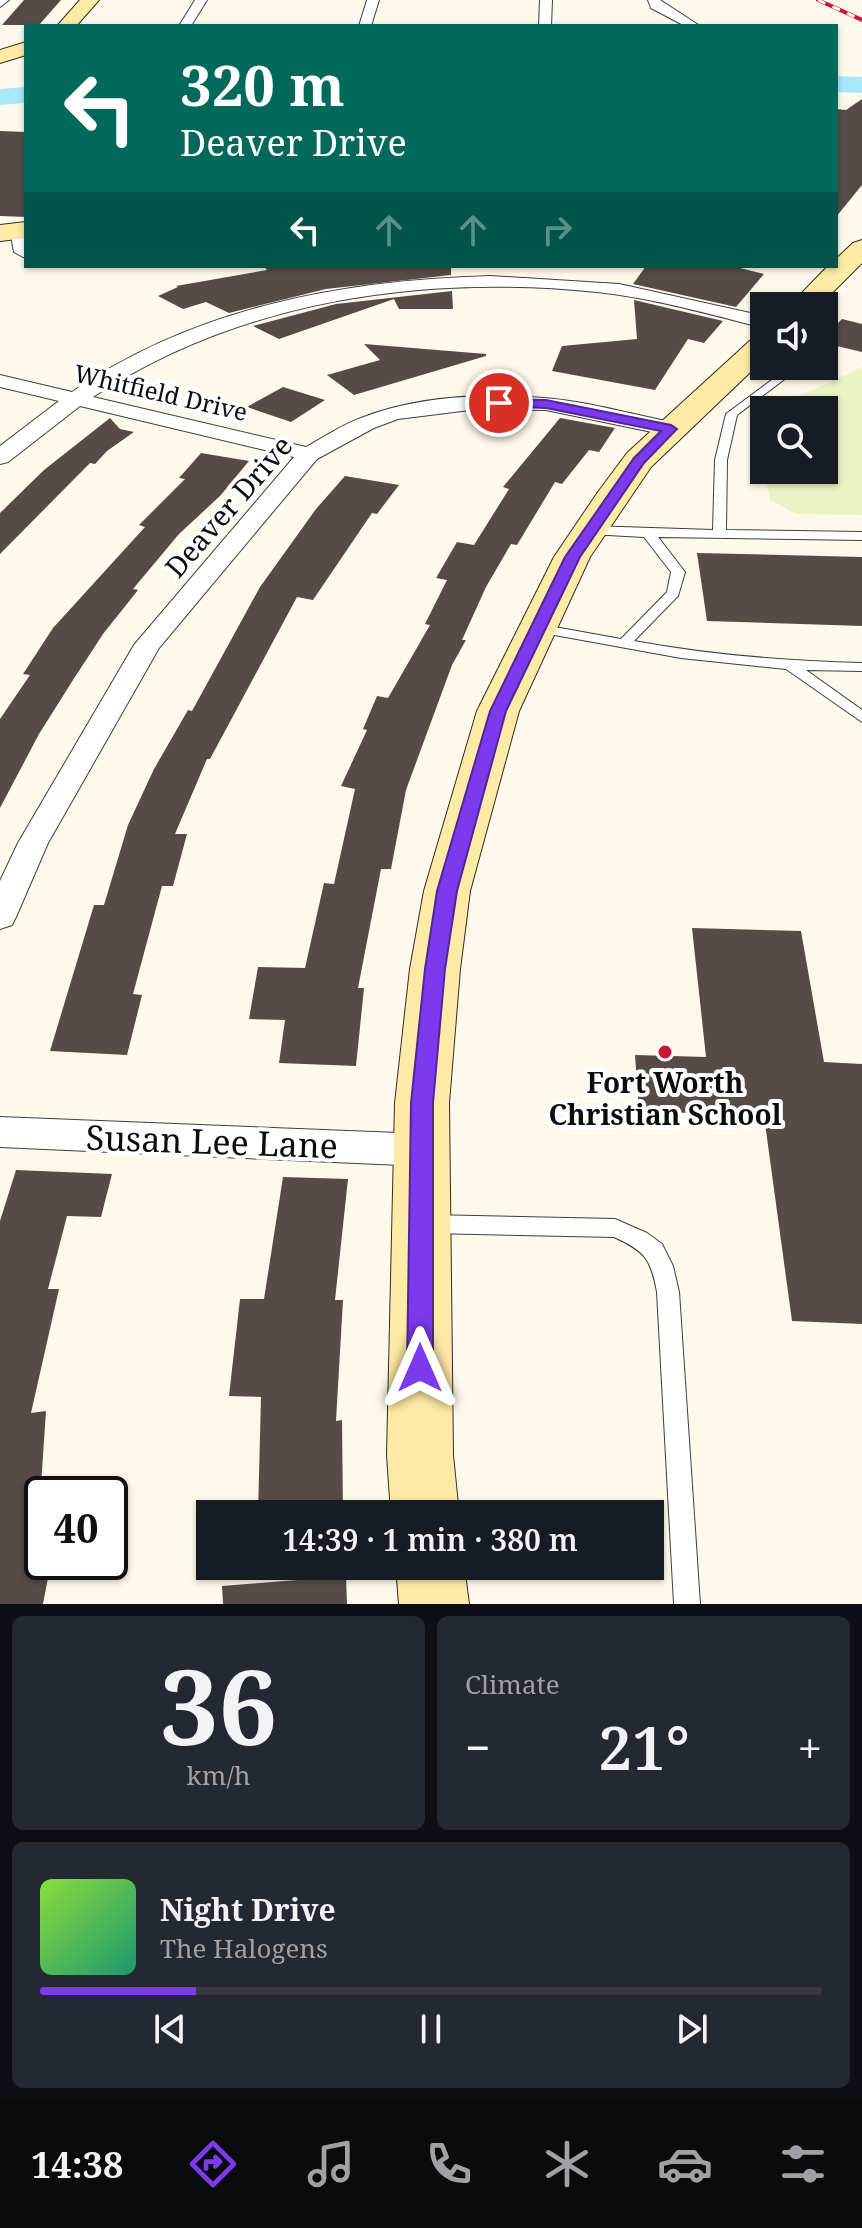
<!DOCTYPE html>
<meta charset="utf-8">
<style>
:root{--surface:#171b24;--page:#242831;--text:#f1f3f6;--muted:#9ea1a6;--line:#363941;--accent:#7c3aed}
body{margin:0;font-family:"Noto Serif",serif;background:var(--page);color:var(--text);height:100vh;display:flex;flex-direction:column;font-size:30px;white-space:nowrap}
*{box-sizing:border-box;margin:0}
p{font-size:26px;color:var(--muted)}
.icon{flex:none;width:44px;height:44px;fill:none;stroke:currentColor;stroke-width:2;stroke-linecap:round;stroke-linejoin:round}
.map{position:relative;height:1604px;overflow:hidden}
.details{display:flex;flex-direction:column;gap:12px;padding:12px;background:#0d0f14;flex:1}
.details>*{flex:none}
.top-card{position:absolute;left:24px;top:24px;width:814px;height:244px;border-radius:0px;box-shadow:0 2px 6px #0004;background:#00695c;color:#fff;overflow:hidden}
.buttons{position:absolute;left:750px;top:292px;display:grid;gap:16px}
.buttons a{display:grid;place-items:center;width:88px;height:88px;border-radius:0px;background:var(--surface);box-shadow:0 2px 6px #0004;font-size:40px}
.speed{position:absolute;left:24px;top:1476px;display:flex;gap:16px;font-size:40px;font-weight:700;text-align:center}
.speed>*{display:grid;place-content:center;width:104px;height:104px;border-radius:50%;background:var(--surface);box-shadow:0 2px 6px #0004;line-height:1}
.speed .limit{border:4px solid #111;border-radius:12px;background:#fff;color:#111}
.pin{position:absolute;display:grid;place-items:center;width:68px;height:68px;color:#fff;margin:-34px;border:4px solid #fff;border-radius:50%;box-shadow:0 2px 8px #0007}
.me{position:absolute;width:88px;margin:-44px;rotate:0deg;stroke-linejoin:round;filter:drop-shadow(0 0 6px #0008)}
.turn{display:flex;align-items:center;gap:28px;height:168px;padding:0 24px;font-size:36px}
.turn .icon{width:104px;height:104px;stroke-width:2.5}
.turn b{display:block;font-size:56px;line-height:68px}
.lanes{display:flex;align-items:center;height:76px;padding:0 24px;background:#0003;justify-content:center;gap:40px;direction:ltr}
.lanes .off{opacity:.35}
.big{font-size:60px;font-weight:600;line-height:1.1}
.details .card{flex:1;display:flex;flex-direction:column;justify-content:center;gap:12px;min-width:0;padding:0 28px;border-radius:12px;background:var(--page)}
.details .dial{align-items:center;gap:0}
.dial b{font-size:104px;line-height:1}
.song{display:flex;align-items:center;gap:24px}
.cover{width:96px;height:96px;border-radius:12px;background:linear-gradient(135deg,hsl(90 70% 55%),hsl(160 70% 35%))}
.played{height:8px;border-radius:4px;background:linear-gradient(90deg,var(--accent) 20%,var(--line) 20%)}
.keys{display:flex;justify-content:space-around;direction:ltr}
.heat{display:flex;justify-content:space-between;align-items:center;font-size:44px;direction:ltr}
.details .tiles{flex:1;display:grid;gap:12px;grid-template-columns:1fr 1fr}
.card:last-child{grid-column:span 2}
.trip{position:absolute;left:196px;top:1500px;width:468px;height:80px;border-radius:0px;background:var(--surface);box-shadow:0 2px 6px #0004;font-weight:600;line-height:80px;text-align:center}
.tab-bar{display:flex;height:128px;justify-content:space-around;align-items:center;background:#090b0e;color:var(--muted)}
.tab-bar .icon{width:56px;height:56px}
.tab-bar .current{color:var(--accent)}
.tab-bar b{font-size:36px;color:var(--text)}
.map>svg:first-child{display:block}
.pitch{fill:#e9f4c3}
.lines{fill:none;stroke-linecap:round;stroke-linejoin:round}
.river{fill:#a9e7fd;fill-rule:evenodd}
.building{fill:#564b47}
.lane-casing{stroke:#3f3f3f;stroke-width:2}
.street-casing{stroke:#3f3f3f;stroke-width:2}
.secondary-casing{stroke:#2e2e2e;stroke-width:2}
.lane{fill:#fff;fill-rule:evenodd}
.street{fill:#fff;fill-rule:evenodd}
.secondary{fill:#ffeba6;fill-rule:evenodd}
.rail-casing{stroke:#ca1634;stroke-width:4}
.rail{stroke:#fff;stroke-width:3;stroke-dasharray:8;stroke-linecap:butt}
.route{fill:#7c3aed;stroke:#51269a;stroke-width:2}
.poi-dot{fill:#ca1634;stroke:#fff;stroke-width:3}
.labels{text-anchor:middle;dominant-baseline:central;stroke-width:8;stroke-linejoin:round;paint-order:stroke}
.far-street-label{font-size:24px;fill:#0c0c0c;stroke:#fff}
.street-label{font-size:28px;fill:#0c0c0c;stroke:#fff}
.poi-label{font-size:28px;font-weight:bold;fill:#0c0c0c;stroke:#fff}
.near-street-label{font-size:34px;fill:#0c0c0c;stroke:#fff}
</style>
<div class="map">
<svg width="862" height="1604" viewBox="0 0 862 1604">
<rect width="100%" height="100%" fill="#fff9eb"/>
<!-- pitch -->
<polygon class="pitch" points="862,367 862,515 796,514 770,500 764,470 824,470 824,410 769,410"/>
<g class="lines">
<!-- river -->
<g class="river">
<polygon points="836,76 862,77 862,93 836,92"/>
<polygon points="26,87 26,103 0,105 0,89"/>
</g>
</g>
<!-- building -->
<g class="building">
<polygon points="24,0 61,0 39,25 2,25"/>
<polygon points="862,99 862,185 836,217 836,109 846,110"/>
<polygon points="0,131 26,132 26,217 0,216"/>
<polygon points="264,266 451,266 451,275 326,289 229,313 206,302 183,309 158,296 178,287 176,286 267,270"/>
<polygon points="646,266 732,266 764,274 736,307 633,284"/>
<polygon points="452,291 453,309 399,309 394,299 279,339 253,326 336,304"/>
<polygon points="634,300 723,321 704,343 688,339 655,390 552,371 562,346 637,339"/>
<polygon points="842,319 862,324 862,352 824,343 824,337"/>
<polygon points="364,344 486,354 486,356 354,395 327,375 380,360"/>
<polygon points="283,387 325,400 291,422 247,407"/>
<polygon points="110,418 120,429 134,432 107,451 95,464 90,463 0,554 0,513 44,470"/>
<polygon points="560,418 615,428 599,452 589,450 562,484 555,482 517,545 511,544 486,587 462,640 466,640 452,665 406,790 391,869 381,869 358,988 364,988 356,1066 279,1063 285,1020 249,1019 258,967 305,968 324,883 334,884 355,789 341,786 367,730 363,729 377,696 388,698 430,625 425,624 447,580 436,578 457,542 474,545 509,489 503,487"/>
<polygon points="201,453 249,461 220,496 179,534 133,589 138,590 103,634 73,680 39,734 0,808 0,719 30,675 23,674 53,628 145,527 139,525 185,479 179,478"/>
<polygon points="345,476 399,485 377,514 372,513 313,600 297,597 210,759 207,759 175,834 187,834 173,886 162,886 133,994 142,995 127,1055 50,1051 94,905 104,905 128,825 154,769 188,710 192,711 260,587 316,509"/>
<polygon points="697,553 862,557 862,626 707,621"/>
<polygon points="692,928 801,931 824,1062 862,1064 862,1324 792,1321 764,1116 639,1111 635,1055 706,1057"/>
<polygon points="16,1170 112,1174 101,1217 67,1216 48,1289 59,1289 31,1413 46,1411 37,1545 42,1545 42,1562 51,1562 43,1604 0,1604 0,1221"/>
<polygon points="283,1177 348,1179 335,1300 343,1300 336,1421 342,1420 343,1514 258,1514 261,1397 229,1396 240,1299 264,1299"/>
<polygon points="346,1576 347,1604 223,1604 222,1586"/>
</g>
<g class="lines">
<!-- lane casing -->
<g class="lane-casing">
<g id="lane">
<path d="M741 359H749L790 375 737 415 727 460 726 530 862 532V540L658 537 685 572 678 596 634 641C710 655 785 661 862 663V671L806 670 862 710V722L786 669 681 658 538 632 531 628 538 624 621 639 667 592 671 572 644 537 590 534 584 530 590 526 713 530 715 460 726 414 777 376 741 363Z"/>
<path d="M430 1215 615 1219 647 1233 662 1244 673 1266 679 1292 700 1604H674L657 1292C651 1259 645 1251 614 1237L430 1233 423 1230 419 1224 423 1218Z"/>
</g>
</g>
<!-- street casing -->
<g class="street-casing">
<g id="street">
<polygon points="0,0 9,0 0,7"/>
<polygon points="195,0 207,0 191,26 179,26"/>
<polygon points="367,0 379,0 371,26 359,26"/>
<polygon points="540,0 552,0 551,26 539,26"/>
<polygon points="648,0 660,0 700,26 685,26 651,8"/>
<polygon points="19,226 26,229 26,257 23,257 14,252 10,231"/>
<path d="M491 276 619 284 764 316V328C709 314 653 298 597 292 422 274 242 300 93 397L306 447C324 437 342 425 361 418 417 396 484 393 544 398 586 401 630 414 671 422L682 429 671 436 546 410 478 409 398 419 374 428 317 459 159 648 48 843 16 917 12 925 0 929V881L18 843 134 645 294 457 80 406 8 462 0 464V446L59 401 0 387V375L72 392C196 307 344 280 491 276Z"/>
<polygon points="0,1117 424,1134 437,1139 443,1150 437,1161 424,1166 0,1147"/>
</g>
</g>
<!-- secondary casing -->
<g class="secondary-casing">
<g id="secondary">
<polygon points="80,0 99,0 76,26 57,26"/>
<polygon points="26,42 26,55 0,63 0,50"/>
<polygon points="26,222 26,238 0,241 0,225"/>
<polygon points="862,240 862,263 819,306 789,306 828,266 836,266 836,259 853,243"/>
<polygon points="764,334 764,359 651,467 590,557 519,711 470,891 460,969 449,1103 453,1455 459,1514 391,1514 387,1455 395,1103 410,969 424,891 477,711 554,557 598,492 627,453 754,337"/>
<polygon points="396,1566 464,1566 469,1604 399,1604"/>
</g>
</g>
<!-- lane -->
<use href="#lane" class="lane"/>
<!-- street -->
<use href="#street" class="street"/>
<!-- secondary -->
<use href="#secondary" class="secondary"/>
<!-- rail casing -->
<g class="rail-casing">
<polyline id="rail" points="818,0 862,20"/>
</g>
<!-- rail -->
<use href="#rail" class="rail"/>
</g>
<!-- route -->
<polygon class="route" points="499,399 546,400 671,425 677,429 644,463 580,557 506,711 457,891 445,969 433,1103 433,1368 429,1377 420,1380 411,1377 407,1368 411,1103 425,969 437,891 490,711 565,557 634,458 661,431 546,408 495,406 495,400"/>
<!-- markers -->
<circle class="poi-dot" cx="665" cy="1052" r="8"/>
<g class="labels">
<!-- far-street labels -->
<g class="far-street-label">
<text transform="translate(161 392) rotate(13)">Whitfield Drive</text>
</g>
<!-- street labels -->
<g class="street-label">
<text transform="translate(228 506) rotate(-49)">Deaver Drive</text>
</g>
<!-- poi labels -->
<g class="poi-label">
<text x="665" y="1082">Fort Worth<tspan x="665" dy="32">Christian School</tspan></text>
</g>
<!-- near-street labels -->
<g class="near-street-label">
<text transform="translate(212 1141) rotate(2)">Susan Lee Lane</text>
</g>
</g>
</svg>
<div class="buttons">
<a><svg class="icon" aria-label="sound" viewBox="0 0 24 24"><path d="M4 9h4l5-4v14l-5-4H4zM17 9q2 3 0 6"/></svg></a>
<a><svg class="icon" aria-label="search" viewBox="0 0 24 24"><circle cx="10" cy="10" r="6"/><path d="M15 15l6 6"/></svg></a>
</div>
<div class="speed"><div class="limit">40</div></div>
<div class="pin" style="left:499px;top:403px;background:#d93025"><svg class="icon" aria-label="arrive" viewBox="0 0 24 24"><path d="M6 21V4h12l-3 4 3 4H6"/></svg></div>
<svg class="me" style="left:420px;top:1368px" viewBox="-20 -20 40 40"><path d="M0-17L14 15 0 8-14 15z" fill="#7c3aed" stroke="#fff" stroke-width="4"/></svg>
<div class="trip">14:39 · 1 min · 380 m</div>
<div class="top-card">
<div class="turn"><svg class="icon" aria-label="left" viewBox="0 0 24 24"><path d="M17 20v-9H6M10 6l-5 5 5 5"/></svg><div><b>320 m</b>Deaver Drive</div></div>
<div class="lanes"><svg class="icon" aria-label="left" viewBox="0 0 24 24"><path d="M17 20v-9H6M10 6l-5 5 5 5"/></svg><svg class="icon off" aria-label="ahead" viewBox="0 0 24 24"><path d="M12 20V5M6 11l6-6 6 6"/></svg><svg class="icon off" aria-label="ahead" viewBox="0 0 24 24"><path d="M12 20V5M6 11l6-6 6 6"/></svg><svg class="icon off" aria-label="right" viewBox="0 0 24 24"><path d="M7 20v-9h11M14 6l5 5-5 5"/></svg></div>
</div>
</div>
<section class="details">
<div class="tiles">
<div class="card dial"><b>36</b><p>km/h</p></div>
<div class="card"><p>Climate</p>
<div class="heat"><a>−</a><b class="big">21°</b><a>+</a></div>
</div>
<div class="card">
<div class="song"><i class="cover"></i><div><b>Night Drive</b><p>The Halogens</p></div></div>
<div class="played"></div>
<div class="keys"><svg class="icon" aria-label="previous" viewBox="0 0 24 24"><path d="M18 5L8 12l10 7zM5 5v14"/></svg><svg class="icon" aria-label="pause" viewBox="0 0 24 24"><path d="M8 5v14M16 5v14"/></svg><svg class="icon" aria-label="next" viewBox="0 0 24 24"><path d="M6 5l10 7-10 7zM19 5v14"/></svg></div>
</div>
</div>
</section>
<nav class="tab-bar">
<b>14:38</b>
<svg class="icon current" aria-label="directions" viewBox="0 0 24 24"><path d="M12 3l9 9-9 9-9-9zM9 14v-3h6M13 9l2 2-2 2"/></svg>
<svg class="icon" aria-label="music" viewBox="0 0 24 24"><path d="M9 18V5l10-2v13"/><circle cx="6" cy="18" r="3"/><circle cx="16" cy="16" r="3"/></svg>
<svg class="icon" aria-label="phone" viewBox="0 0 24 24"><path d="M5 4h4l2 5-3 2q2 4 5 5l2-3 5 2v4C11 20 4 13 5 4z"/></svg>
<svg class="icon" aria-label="climate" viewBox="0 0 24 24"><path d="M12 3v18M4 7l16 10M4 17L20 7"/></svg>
<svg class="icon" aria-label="car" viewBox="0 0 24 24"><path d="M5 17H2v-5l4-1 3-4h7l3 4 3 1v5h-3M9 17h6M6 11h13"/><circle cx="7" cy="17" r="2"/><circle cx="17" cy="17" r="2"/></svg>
<svg class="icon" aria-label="filters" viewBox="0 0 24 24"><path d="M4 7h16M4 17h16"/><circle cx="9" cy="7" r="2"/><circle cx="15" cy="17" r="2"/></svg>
</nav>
